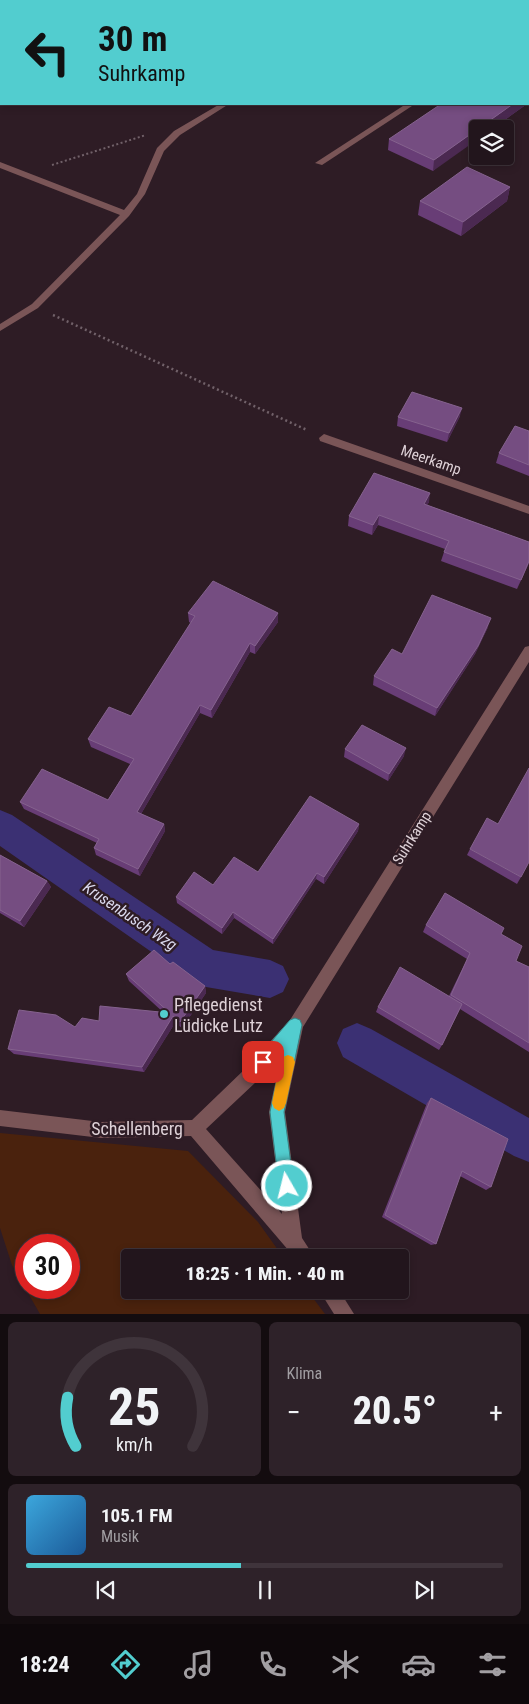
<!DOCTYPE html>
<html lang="de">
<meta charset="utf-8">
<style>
:root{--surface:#22151c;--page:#2e2229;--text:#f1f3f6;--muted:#a29fa3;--line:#3f343b;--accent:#52cdcf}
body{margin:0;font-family:"Roboto Condensed",sans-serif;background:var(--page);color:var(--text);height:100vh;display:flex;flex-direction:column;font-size:19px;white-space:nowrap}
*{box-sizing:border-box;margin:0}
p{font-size:16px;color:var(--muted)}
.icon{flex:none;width:28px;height:28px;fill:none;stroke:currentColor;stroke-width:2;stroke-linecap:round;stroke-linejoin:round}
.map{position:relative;height:1314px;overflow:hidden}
.drawer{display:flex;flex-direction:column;gap:8px;padding:8px;background:#130c0f;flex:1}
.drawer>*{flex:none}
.guide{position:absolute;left:0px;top:0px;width:530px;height:105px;box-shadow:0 2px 8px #0003,0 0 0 1px var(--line);background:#52cdcf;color:#111;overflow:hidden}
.tools{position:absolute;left:469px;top:120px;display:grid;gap:10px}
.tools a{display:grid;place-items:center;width:45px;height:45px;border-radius:5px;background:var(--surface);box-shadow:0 2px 8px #0003,0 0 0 1px var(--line);font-size:25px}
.speed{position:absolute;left:15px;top:1234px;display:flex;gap:10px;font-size:25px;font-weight:700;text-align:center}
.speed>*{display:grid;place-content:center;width:65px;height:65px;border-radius:50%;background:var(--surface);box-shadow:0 2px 8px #0003,0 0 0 1px var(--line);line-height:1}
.speed .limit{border:8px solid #d22;background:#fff;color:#111}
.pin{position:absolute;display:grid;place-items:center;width:42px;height:42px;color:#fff;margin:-21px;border-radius:10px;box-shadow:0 2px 8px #0006}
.me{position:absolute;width:55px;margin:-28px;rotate:352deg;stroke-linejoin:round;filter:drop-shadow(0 0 4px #0008)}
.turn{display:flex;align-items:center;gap:18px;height:105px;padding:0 15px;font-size:22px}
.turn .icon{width:65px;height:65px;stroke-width:2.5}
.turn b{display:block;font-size:35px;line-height:42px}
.big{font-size:38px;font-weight:800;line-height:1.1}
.drawer .tile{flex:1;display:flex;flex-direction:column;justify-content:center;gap:8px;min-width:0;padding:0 18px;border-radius:8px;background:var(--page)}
.drawer .dial{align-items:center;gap:0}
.dial svg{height:130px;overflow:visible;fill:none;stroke:var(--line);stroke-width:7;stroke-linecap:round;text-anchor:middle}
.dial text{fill:var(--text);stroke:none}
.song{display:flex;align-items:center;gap:15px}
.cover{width:60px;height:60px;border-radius:8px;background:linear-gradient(135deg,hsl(200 70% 55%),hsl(210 70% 35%))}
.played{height:5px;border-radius:2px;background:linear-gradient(90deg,var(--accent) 45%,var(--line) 45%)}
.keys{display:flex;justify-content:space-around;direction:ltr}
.heat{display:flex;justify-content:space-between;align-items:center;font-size:28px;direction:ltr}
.drawer .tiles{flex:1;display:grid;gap:8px;grid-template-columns:1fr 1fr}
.tile:last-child{grid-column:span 2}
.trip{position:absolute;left:121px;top:1249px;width:288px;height:50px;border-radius:5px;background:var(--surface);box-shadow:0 2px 8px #0003,0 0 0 1px var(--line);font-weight:800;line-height:50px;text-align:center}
.tab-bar{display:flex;height:80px;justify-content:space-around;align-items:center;background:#0e080b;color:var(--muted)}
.tab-bar .icon{width:35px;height:35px}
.tab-bar .current{color:var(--accent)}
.tab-bar b{font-size:22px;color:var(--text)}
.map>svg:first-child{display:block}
.green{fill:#4a220d;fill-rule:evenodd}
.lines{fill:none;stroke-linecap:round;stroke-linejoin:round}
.canal{fill:#3b3073;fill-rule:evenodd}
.path-far1{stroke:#716169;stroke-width:2;stroke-dasharray:2 2.5;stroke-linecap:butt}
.path{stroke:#716169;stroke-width:2.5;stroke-dasharray:2 3;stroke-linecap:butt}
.minor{fill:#7a5557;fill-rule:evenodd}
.wall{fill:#683d76}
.shaded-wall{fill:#4b2951}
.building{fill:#754d81;stroke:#85628e}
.route{fill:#52cdcf;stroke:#358587}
.slow{fill:#f59e0b}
.poi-dot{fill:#52cdcf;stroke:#2e1c25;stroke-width:2}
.labels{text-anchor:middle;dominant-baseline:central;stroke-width:5;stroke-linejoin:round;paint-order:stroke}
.street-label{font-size:15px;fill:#ded1d7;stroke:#2e1c25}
.water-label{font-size:16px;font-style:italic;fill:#dad9ee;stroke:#2e1c25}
.near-poi-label{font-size:18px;fill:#ded1d7;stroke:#2e1c25;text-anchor:start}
.near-street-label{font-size:18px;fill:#ded1d7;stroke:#2e1c25}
</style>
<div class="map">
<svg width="529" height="1314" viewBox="0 0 529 1314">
<rect width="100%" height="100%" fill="#2e1c25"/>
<!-- green -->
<path class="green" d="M0 1133 188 1151 258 1222 283 1257 130 1258V1290H307L325 1314H40L12 1265 0 1228ZM26 1245H69V1288H26Z"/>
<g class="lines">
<!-- canal -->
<g class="canal">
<polygon points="0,810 12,815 213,950 270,960 283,966 289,979 283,992 270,998 206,987 193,981 0,846"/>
<polygon points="357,1023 371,1029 529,1118 529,1162 514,1156 343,1057 337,1043 343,1029"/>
</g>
<!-- path-far1 -->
<g class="path-far1">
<polyline points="233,0 236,1"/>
<polyline points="200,1 203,0"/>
<polyline points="52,165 146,135"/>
</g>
<!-- path -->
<polyline class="path" points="53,315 307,430"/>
<!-- minor -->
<g class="minor">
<rect x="0" y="26" width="1" height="4"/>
<polygon points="220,104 229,104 180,135 164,151 145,194 129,216 38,308 0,331 0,324 32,304 120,215 0,168 0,162 124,210 137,194 157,148 174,131"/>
<polygon points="406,104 415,104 322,165 315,163"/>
<polygon points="324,434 529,506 529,514 320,441 319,438"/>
<path d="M529 646V662L303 1027 285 1112 302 1238 315 1258H295L191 1136 101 1138 0 1126V1110L101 1122 192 1120 246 1068 290 1020 525 647ZM282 1052 269 1112 282 1214 206 1129 258 1080Z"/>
<polygon points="319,1290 339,1290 354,1314 334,1314"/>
</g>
</g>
<!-- wall -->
<g class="wall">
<polygon points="527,104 492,129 478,129 433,171 388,150 389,139"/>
<polygon points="510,187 507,201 461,236 418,215 420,201"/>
<polygon points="460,416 447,442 397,426 398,417"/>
<polygon points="529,431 529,476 496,463 499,453"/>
<polygon points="429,502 427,505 529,542 529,563 517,589 441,561 445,549 378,525 372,535 348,526 349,516"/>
<polygon points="188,613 278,613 278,622 255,654 250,652 212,718 200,713 141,814 164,824 165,831 140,876 96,855 94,848 97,843 24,809 20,802 108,800 130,764 91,747 88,739 131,716 191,623 189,622"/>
<polygon points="488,627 475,654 435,716 373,685 374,676 402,654"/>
<polygon points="345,749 404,756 388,781 344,757"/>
<polygon points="359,824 358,831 324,884 316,879 273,944 234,918 222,934 177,903 176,897 258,872"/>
<polygon points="470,849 521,877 517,884 467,855"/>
<polygon points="0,855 47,881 51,887 24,927 0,913"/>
<polygon points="426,925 501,934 516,961 529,967 529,1052 460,1009 442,1045 439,1050 376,1012 378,1007 449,996 467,959 423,932"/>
<polygon points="170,964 205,986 206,993 182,1028 175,1023 144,1072 14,1054 8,1049 75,1027 99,1021 164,1013 129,981 126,974"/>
<polygon points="431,1098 491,1187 486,1190 460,1176 436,1244 431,1245 382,1217 427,1103"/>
</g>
<!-- shaded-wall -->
<g class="shaded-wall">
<polygon points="0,0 23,0 20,1 1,1 1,10 0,11"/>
<polygon points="157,0 188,0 185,1 155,1"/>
<polygon points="513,104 527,104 492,129 478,129"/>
<polygon points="478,129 478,139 433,171 434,160"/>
<polygon points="510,187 507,201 461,236 463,222"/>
<polygon points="462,408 460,416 447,442 449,433"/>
<polygon points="430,493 429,502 422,514 424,504"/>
<polygon points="379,515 378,525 372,535 373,525"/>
<polygon points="529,561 529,563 517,589 521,580"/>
<polygon points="278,613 278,622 255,654 255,646"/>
<polygon points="491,618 488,627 475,654 435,716 437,708"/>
<polygon points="250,643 250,652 212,718 211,710"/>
<polygon points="200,705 200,713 138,819 137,812"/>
<polygon points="406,748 404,756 388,781 389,774"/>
<polygon points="164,824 165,831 140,876 138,869"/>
<polygon points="359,824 358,831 324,884 324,877"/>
<polygon points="317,873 316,879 273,944 273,939"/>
<polygon points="47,881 51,887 24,927 20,921"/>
<polygon points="233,912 234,918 222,934 222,928"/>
<polygon points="205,986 206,993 182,1028 180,1022"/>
<polygon points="173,1016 175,1023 144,1072 142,1067"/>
</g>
<!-- building -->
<g class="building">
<polygon points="99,0 157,0 155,1 98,1"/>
<polygon points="441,104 513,104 434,160 389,139"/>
<polygon points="467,167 510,187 463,222 420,201"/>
<polygon points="412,392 462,408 449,433 398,417"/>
<polygon points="515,426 529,431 529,465 499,453"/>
<polygon points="374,473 430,493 424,504 529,542 529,561 521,580 444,552 449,541 379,515 373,525 349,516"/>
<polygon points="213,581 278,613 255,646 250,643 211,710 200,705 137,812 164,824 138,869 94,848 99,839 20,802 42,769 108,800 134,759 88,739 109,707 131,716 195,616 188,613"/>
<polygon points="432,595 491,618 478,646 437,708 374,676 392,649 402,654"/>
<polygon points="362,725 406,748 389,774 345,749"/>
<polygon points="529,768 529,862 521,877 470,849 487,818 498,824"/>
<polygon points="310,796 359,824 324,877 317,873 273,939 233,912 222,928 176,897 194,872 213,885 234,857 258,872"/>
<polygon points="0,855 47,881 20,921 0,910"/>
<polygon points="445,893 504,928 501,934 522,946 516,961 529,967 529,1043 451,995 470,953 426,925"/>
<polygon points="154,950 170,964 173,962 205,986 180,1022 173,1016 142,1067 8,1049 19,1010 56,1015 75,1027 82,1018 99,1021 100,1006 170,1013 126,974"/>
<polygon points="400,967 462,1004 442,1045 378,1007"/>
<polygon points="431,1098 508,1139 491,1187 462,1171 436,1244 385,1215"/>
</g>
<!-- route -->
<polygon class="route" points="295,1018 300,1020 302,1025 284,1112 294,1186 292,1191 287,1193 281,1191 279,1186 270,1112 283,1050 268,1067 263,1069 258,1067 255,1062 258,1057 290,1020"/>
<!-- slow -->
<polygon class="slow" points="288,1055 293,1057 295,1062 286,1103 284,1108 279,1111 274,1108 272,1103 280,1062 283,1057"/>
<!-- markers -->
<circle class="poi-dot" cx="164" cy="1014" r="5"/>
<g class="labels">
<!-- street labels -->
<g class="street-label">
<text transform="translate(431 460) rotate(19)">Meerkamp</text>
<text transform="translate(412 838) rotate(-58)">Suhrkamp</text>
</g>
<!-- water labels -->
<g class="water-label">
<text transform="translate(130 916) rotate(34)">Krusenbusch Wzg</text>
</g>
<!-- near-poi labels -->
<g class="near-poi-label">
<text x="174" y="1004">Pflegedienst<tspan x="174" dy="21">Lüdicke Lutz</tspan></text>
</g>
<!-- near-street labels -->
<g class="near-street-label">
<text x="137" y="1128">Schellenberg</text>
</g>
</g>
</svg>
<div class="tools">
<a><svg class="icon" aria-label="layers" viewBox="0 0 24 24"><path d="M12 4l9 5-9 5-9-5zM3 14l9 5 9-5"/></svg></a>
</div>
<div class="speed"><div class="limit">30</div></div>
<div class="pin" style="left:263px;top:1062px;background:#d93025"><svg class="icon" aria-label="arrive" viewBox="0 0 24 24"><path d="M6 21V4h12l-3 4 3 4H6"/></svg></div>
<svg class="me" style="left:287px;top:1186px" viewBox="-20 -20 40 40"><circle r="17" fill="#52cdcf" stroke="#fff" stroke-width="3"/><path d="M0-11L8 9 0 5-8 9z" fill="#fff"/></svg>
<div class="trip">18:25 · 1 Min. · 40 m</div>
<div class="guide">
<div class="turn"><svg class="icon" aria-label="left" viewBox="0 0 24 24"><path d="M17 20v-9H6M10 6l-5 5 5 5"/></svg><div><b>30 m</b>Suhrkamp</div></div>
</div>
</div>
<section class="drawer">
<div class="tiles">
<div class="tile dial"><svg viewBox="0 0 100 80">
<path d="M14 69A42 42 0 1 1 86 69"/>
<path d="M14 69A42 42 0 0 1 9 39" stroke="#52cdcf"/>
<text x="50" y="56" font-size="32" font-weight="700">25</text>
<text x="50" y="72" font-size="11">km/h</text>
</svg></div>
<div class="tile"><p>Klima</p>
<div class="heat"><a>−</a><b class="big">20.5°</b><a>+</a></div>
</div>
<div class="tile">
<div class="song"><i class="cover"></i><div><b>105.1 FM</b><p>Musik</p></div></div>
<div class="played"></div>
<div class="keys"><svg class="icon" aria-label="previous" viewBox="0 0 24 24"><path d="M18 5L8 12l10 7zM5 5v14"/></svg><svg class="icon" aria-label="pause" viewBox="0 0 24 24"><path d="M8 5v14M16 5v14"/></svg><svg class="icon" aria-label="next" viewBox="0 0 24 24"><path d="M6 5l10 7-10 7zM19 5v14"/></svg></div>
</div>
</div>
</section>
<nav class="tab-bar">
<b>18:24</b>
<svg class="icon current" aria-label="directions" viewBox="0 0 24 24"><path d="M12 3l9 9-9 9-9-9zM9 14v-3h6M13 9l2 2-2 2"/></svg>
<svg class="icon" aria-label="music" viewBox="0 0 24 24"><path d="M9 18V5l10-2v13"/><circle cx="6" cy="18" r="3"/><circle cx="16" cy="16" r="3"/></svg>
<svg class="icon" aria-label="phone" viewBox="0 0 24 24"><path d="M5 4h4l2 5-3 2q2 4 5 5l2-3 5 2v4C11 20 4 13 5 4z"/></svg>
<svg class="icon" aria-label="climate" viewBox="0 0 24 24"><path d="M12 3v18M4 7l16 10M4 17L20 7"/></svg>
<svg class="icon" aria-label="car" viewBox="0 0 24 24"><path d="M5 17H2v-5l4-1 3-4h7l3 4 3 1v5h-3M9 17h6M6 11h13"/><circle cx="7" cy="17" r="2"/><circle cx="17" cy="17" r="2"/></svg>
<svg class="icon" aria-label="filters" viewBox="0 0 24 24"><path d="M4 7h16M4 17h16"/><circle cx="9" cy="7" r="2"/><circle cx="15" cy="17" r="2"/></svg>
</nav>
